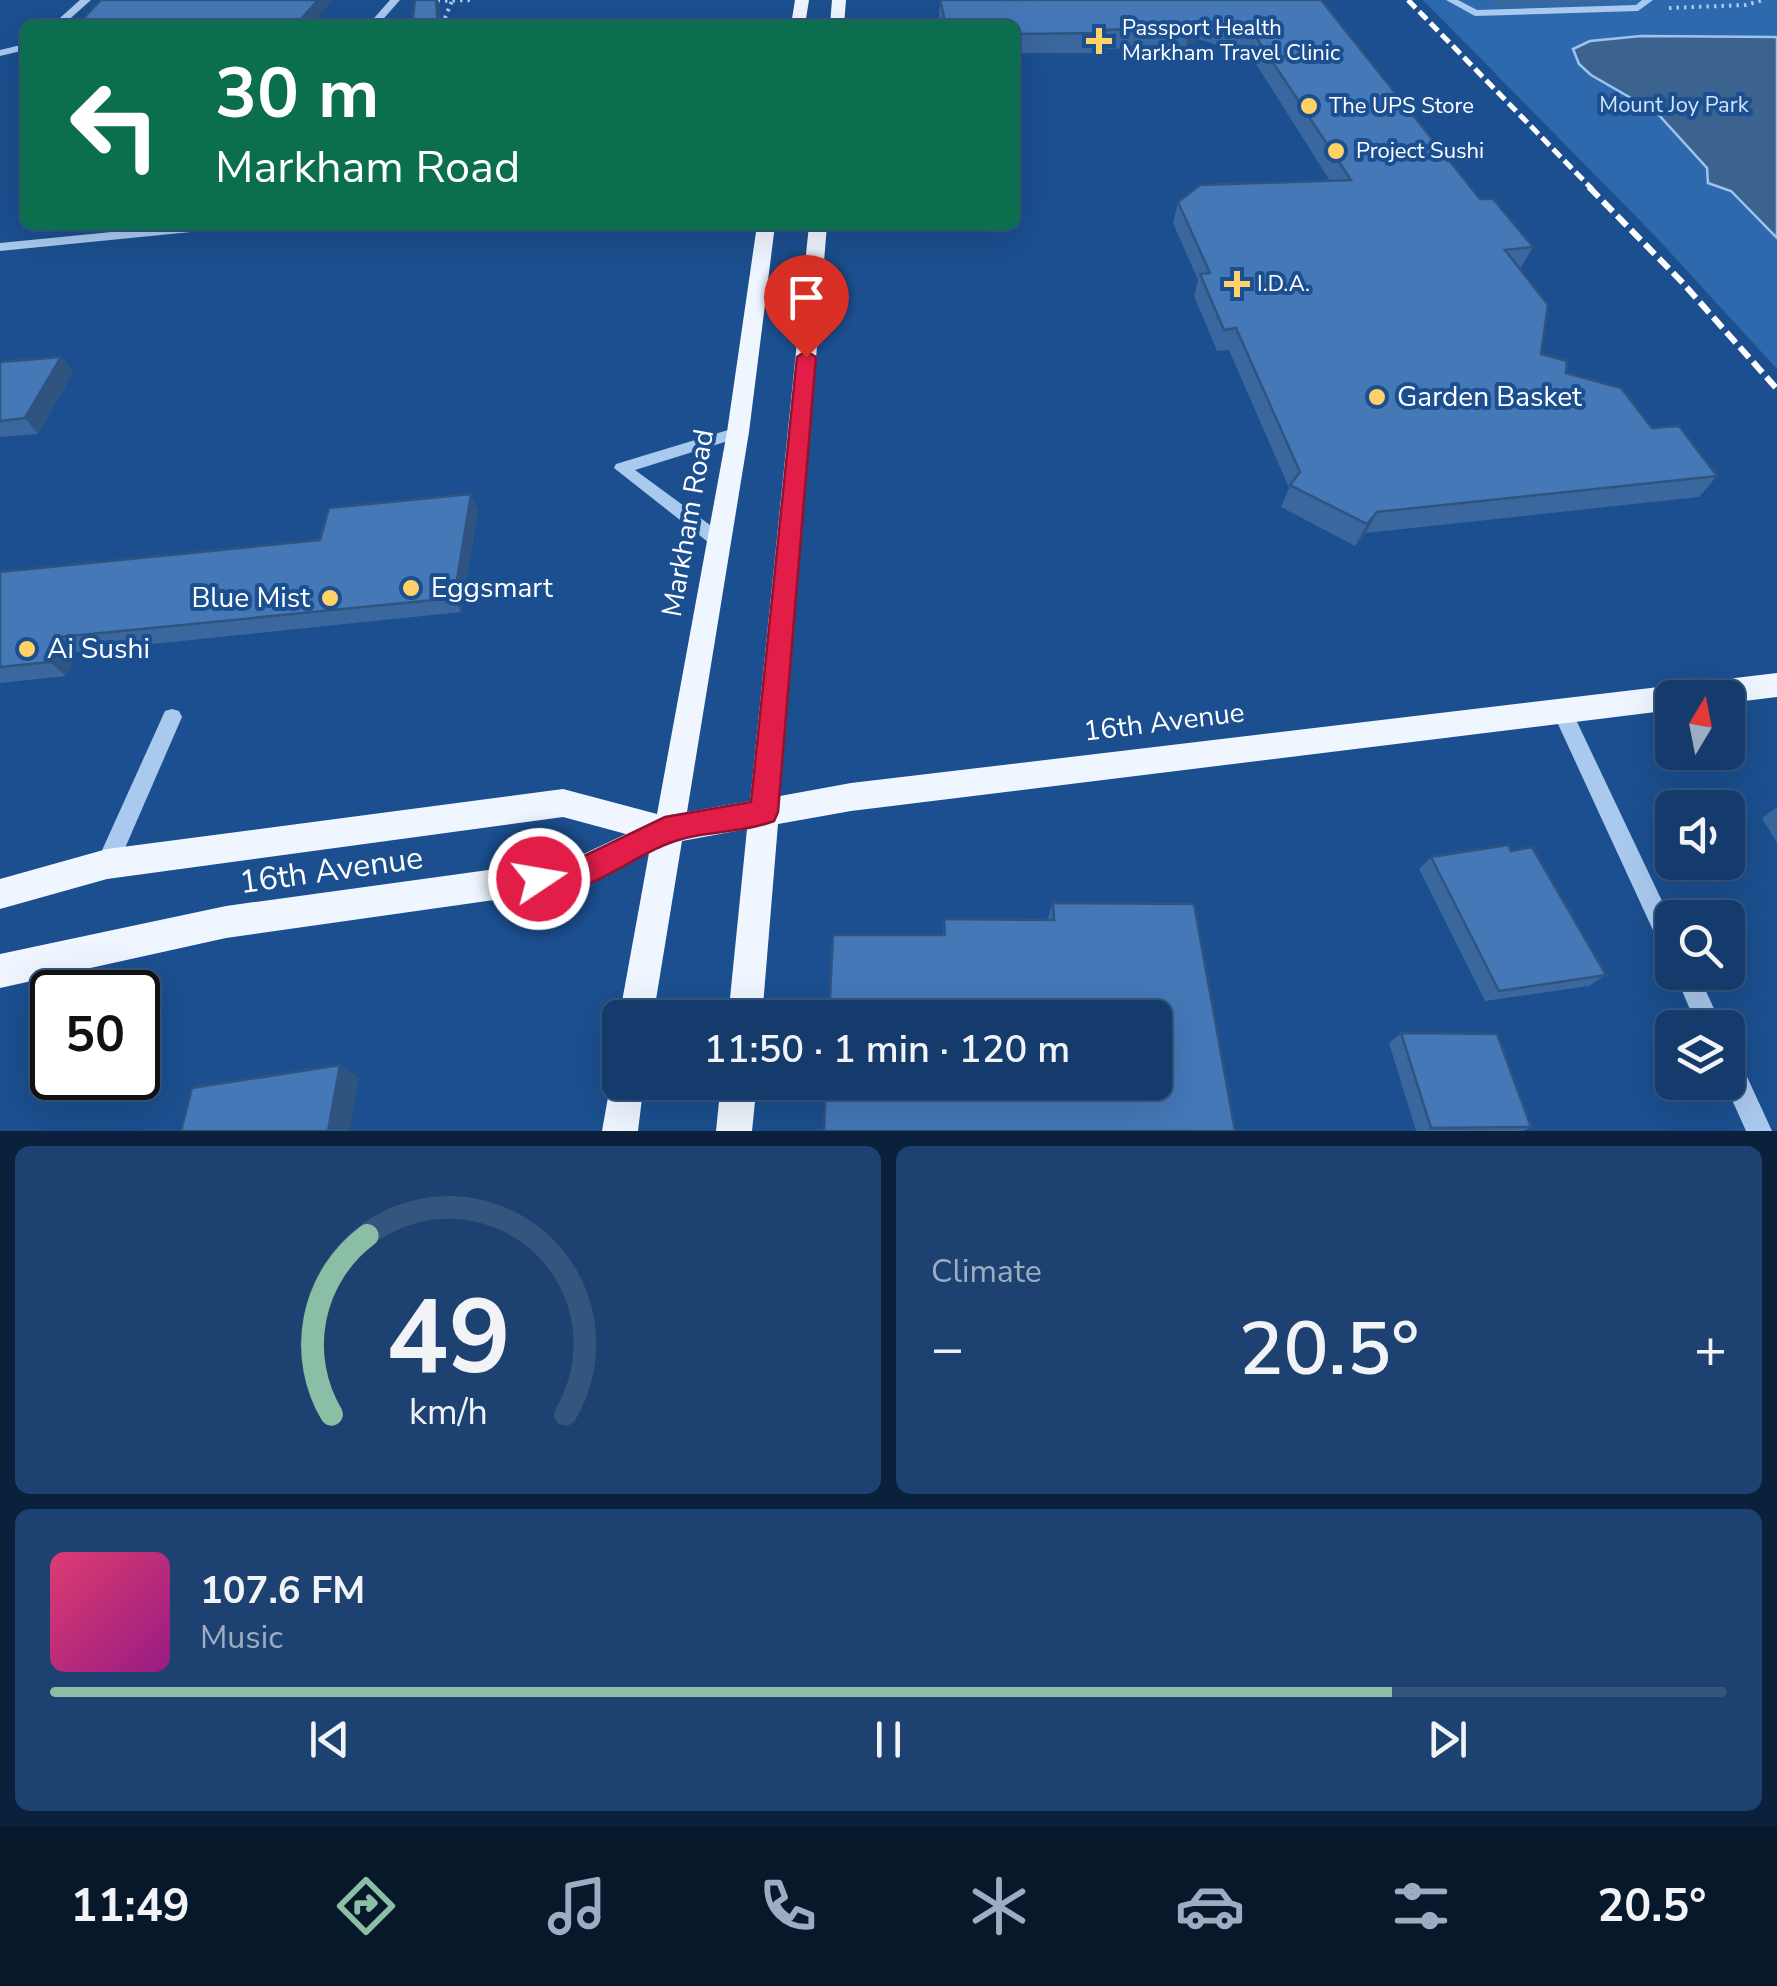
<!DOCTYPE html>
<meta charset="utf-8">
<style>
:root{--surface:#143b6b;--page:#1d4271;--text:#f1f3f6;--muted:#9dadc1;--line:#33557e;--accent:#8abfa5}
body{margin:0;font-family:"Nunito Sans",sans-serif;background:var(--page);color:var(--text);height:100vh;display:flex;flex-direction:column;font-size:38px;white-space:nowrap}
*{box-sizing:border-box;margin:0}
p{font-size:32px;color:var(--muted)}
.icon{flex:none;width:55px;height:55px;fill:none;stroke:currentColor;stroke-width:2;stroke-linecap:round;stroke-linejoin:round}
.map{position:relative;height:1131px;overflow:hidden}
.panel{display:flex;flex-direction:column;gap:15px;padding:15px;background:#0b203b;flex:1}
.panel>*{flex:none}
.top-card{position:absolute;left:20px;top:20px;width:1000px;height:210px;border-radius:15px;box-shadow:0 10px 40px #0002,0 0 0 2px var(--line);background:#0b6e4f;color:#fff;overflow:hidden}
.needle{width:65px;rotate:10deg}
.buttons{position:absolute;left:1655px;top:680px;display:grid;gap:20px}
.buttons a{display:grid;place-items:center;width:90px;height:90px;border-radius:15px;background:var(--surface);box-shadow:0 10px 40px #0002,0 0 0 2px var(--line);font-size:50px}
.speed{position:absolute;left:30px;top:970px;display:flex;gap:20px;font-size:50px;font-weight:700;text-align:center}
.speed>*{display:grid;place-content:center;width:130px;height:130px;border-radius:50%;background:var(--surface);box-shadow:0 10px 40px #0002,0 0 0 2px var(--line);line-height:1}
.speed .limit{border:5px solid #111;border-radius:15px;background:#fff;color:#111}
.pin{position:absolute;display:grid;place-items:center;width:85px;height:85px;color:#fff;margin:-102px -42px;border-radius:50% 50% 50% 0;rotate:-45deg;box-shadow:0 0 10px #0007}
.pin .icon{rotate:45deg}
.me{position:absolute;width:110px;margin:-55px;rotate:78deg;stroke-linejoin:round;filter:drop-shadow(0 0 8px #0008)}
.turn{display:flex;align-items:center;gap:35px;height:210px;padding:0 30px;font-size:45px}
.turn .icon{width:130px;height:130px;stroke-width:2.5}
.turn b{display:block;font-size:70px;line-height:85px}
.big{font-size:75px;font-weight:600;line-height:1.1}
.panel .tile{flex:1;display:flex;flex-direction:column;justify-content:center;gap:15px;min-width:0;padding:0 35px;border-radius:15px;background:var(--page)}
.panel .dial{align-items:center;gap:0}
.dial svg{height:260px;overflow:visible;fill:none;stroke:var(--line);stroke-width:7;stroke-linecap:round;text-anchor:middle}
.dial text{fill:var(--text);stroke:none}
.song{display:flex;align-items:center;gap:30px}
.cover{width:120px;height:120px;border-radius:15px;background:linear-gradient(135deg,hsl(340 70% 55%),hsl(310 70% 35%))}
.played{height:10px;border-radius:5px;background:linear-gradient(90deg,var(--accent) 80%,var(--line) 80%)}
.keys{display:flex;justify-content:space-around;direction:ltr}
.heat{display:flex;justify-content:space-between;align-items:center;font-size:55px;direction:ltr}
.panel .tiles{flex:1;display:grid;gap:15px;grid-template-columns:1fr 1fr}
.tile:last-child{grid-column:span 2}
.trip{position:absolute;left:602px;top:1000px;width:570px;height:100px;border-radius:15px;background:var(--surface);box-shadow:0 10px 40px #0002,0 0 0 2px var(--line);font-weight:600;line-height:100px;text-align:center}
.tabs{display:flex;height:160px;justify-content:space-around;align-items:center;background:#08182b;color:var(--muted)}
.tabs .icon{width:70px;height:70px}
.tabs .selected{color:var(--accent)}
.tabs b{font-size:45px;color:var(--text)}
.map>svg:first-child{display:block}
.green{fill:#2e69ad}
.water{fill:#3c6290;stroke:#9cc4f0;stroke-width:2.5}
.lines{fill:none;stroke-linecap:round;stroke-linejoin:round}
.path{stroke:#a9c9ee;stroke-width:4;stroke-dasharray:2.5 5;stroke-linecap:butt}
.minor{fill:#a9c9ee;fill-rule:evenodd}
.major{fill:#f0f6ff;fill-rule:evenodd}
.rail-far1{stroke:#fff;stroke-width:5;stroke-dasharray:11 5;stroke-linecap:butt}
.rail{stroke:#fff;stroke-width:6;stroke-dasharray:14 6;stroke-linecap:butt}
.wall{fill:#3a679d}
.shaded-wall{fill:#305480}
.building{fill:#4478b7;stroke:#305480;stroke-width:2.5}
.route{fill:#e11d48;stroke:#92132f;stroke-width:2.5}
.poi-dot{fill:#ffd166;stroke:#1b4f8f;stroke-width:4}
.labels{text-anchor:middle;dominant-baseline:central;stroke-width:8;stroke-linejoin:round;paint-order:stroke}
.far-poi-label{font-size:22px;fill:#fff;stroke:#1b4f8f;text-anchor:start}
.far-park-label{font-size:22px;fill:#cfe3fa;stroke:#1b4f8f}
.poi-label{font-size:28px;fill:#fff;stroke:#1b4f8f;text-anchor:start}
.street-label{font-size:28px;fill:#fff;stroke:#1b4f8f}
.near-street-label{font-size:32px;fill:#fff;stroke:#1b4f8f}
</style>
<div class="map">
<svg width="1777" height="1131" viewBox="0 0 1777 1131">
<rect width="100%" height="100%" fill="#1b4f8f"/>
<!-- green -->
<polygon class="green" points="1423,0 1777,0 1777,369 1657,238"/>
<!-- water -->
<polygon class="water" points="1641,36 1777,37 1777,238 1731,191 1708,183 1707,168 1657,113 1591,75 1579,64 1573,49 1590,41"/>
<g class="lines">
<!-- path -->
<g class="path">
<polyline points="430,1 474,0"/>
<polyline points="1669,8 1746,5 1763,0"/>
<polyline points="442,25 452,1"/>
</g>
<!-- minor -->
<g class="minor">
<polygon points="80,0 91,0 63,25 52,25"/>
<polygon points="390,0 400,0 378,25 368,25"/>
<polygon points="1446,0 1458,0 1477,10 1636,5 1642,0 1653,0 1638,11 1475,16"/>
<polygon points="25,44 25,50 0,56 0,50"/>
<polygon points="183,225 227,225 221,229 0,251 0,243"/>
<polygon points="738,427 744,428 746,432 744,436 635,470 725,536 728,541 725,546 713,546 614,468 616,464"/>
<polygon points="1562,703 1569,705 1672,922 1672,957 1664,954 1552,711 1555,705"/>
<polygon points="172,709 179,711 182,717 115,871 107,874 99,871 96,864 99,857 165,711"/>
<polygon points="1674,972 1697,972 1723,1028 1698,1028"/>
<polygon points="1728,1052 1737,1055 1772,1131 1746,1131 1724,1082 1728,1082"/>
</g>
<!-- major -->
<g class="major">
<polygon points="795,0 809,0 805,25 791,25"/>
<polygon points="832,0 846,0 844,25 830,25"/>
<polygon points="757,225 775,225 749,432 687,812 750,801 809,225 827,225 780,796 851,783 1777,673 1777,697 1728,703 1728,698 1672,698 1672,710 851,811 778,824 762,1018 728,1018 747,829 682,841 653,1018 619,1018 649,853 578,888 226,938 0,988 0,954 226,906 575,858 626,834 563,817 107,879 0,909 0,879 107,849 563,789 657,814 727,432"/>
<polygon points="620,1067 620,1082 644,1082 638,1131 602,1131 613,1069"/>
<polygon points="721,1082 757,1082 752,1131 716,1131"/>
</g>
<!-- rail-far1 -->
<polyline class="rail-far1" points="1408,0 1592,189"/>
<!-- rail -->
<polyline class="rail" points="1589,187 1681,281 1777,389"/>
</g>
<!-- wall -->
<g class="wall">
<polygon points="940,0 1321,0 1480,199 1533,247 1520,269 1541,354 1566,373 1652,428 1717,476 1699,497 1366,533 1355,546 1281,507 1289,488 1229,350 1217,351 1194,296 1198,280 1173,223 1178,202 1330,181 1251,56 1198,39 1186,47 1102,49 1101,53 1015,53 1015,25 941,25 939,17"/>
<polygon points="1491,0 1622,0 1621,2 1497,6"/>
<polygon points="61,357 73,372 38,434 0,437 0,362"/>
<polygon points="478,510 461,612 76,652 66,676 0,683 0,572 320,540"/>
<polygon points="1777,807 1777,843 1762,818"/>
<polygon points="1511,851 1606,975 1589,986 1485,1001 1419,869 1431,857"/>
<polygon points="1053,903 1235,1131 943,935 944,919 1047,920"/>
<polygon points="1401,1033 1531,1127 1523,1131 1416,1131 1389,1043"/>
</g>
<!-- shaded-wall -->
<g class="shaded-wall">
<polygon points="318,0 333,0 312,25 296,25"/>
<polygon points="436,0 439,1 441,25 438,25"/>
<polygon points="1202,19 1198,39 1186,47 1190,27"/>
<polygon points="61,357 73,372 38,434 25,418"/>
<polygon points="471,494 478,510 461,612 454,598"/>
<polygon points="1377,512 1366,533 1355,546 1367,524"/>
<polygon points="61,637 76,652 66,676 50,662"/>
<polygon points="340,1065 359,1078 350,1131 328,1131"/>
</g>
<!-- building -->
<g class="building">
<polygon points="101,0 318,0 296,25 77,25"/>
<polygon points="415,0 436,0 438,25 412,25"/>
<polygon points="940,0 1321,0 1480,199 1493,199 1533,247 1505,250 1548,305 1541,354 1567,361 1566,373 1621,388 1652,428 1679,426 1717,476 1377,512 1367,524 1290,485 1300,472 1236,328 1224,330 1200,274 1210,273 1178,202 1200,185 1351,180 1256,37 1202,19 1190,27 1103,30 1104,33 1015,34 1015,25 946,25"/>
<polygon points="61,357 25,418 0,421 0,362"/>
<polygon points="471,494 454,598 61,637 50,662 0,667 0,572 320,540 329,508"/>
<polygon points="1508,845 1511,851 1532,847 1606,975 1499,991 1431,857"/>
<polygon points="1053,903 1194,904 1235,1131 824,1131 826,1082 1155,1082 1155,1018 829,1018 833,935 945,935 944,919 1054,920"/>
<polygon points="1401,1033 1497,1034 1531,1127 1431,1128"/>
<polygon points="340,1065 328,1131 181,1131 192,1088"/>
</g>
<!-- route -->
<path class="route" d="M806 351 816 357 778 812 774 821C740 834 700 830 667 844 626 859 575 907 529 888L525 879 529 869 576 860 665 817 751 802 797 357Z"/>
<!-- markers -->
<g class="poi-dot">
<path d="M1094 26h10v10h10v10h-10v10h-10v-10h-10v-10h10z"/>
<circle cx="1309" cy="106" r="10"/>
<circle cx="1336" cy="151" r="10"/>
<path d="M1232 269h10v10h10v10h-10v10h-10v-10h-10v-10h10z"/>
<circle cx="1377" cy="397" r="10"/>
<circle cx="411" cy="588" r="10"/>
<circle cx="330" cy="598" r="10"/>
<circle cx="27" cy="649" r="10"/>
</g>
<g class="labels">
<!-- far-poi labels -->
<g class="far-poi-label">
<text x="1122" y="28">Passport Health<tspan x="1122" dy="25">Markham Travel Clinic</tspan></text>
<text x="1329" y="106">The UPS Store</text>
<text x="1356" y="151">Project Sushi</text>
<text x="1257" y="284">I.D.A.</text>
</g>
<!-- far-park labels -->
<g class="far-park-label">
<text x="1674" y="105">Mount Joy Park</text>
</g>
<!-- poi labels -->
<g class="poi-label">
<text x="1397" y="397">Garden Basket</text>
<text x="431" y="588">Eggsmart</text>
<text x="310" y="598" text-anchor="end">Blue Mist</text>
<text x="47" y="649">Ai Sushi</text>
</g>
<!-- street labels -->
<g class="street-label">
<text transform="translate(688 523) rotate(-80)">Markham Road</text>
<text transform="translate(1164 722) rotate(-7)">16th Avenue</text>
</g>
<!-- near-street labels -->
<g class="near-street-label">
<text transform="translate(331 870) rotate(-8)">16th Avenue</text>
</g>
</g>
</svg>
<div class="buttons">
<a><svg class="needle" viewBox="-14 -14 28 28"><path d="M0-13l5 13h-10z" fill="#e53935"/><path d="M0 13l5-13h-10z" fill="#9dadc1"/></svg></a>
<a><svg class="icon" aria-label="sound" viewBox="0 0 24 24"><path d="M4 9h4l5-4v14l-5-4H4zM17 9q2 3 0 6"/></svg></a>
<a><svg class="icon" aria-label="search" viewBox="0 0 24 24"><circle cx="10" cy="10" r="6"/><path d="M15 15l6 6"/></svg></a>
<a><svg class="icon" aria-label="layers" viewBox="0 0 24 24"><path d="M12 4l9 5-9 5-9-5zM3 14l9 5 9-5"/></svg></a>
</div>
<div class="speed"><div class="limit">50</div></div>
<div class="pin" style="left:806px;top:357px;background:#d93025"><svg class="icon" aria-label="arrive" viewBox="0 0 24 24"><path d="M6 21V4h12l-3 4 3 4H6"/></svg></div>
<svg class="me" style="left:539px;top:879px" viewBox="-20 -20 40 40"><circle r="17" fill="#e11d48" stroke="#fff" stroke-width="3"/><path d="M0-11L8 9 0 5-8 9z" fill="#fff"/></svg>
<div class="trip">11:50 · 1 min · 120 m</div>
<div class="top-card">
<div class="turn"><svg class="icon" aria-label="left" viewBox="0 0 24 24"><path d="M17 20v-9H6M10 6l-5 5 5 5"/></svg><div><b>30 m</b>Markham Road</div></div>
</div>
</div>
<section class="panel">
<div class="tiles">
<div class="tile dial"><svg viewBox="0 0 100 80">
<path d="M14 69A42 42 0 1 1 86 69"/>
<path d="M14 69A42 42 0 0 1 25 14" stroke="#8abfa5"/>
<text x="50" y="56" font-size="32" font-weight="700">49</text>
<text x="50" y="72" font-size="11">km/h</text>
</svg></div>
<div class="tile"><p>Climate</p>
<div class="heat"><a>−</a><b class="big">20.5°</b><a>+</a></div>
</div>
<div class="tile">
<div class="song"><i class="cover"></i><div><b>107.6 FM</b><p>Music</p></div></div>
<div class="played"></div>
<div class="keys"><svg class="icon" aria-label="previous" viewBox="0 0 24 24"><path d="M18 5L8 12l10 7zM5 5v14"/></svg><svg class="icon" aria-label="pause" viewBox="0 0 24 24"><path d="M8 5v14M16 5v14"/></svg><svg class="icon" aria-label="next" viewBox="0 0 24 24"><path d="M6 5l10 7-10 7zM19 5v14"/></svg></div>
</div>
</div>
</section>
<nav class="tabs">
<b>11:49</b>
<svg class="icon selected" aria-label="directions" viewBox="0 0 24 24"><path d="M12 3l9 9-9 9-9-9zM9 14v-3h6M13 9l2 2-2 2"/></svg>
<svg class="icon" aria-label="music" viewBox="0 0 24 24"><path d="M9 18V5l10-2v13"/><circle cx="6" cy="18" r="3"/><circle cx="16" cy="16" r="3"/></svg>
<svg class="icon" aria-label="phone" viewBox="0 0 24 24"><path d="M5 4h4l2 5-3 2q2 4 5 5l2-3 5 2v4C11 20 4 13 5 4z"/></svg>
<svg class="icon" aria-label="climate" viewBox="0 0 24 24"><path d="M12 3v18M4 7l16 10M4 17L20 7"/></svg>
<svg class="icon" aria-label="car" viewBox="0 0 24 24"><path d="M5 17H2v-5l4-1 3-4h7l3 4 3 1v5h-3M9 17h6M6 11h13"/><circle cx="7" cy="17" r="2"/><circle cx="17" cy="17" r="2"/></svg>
<svg class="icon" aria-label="filters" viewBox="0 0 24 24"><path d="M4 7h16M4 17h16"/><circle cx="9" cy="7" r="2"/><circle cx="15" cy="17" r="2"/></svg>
<b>20.5°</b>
</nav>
